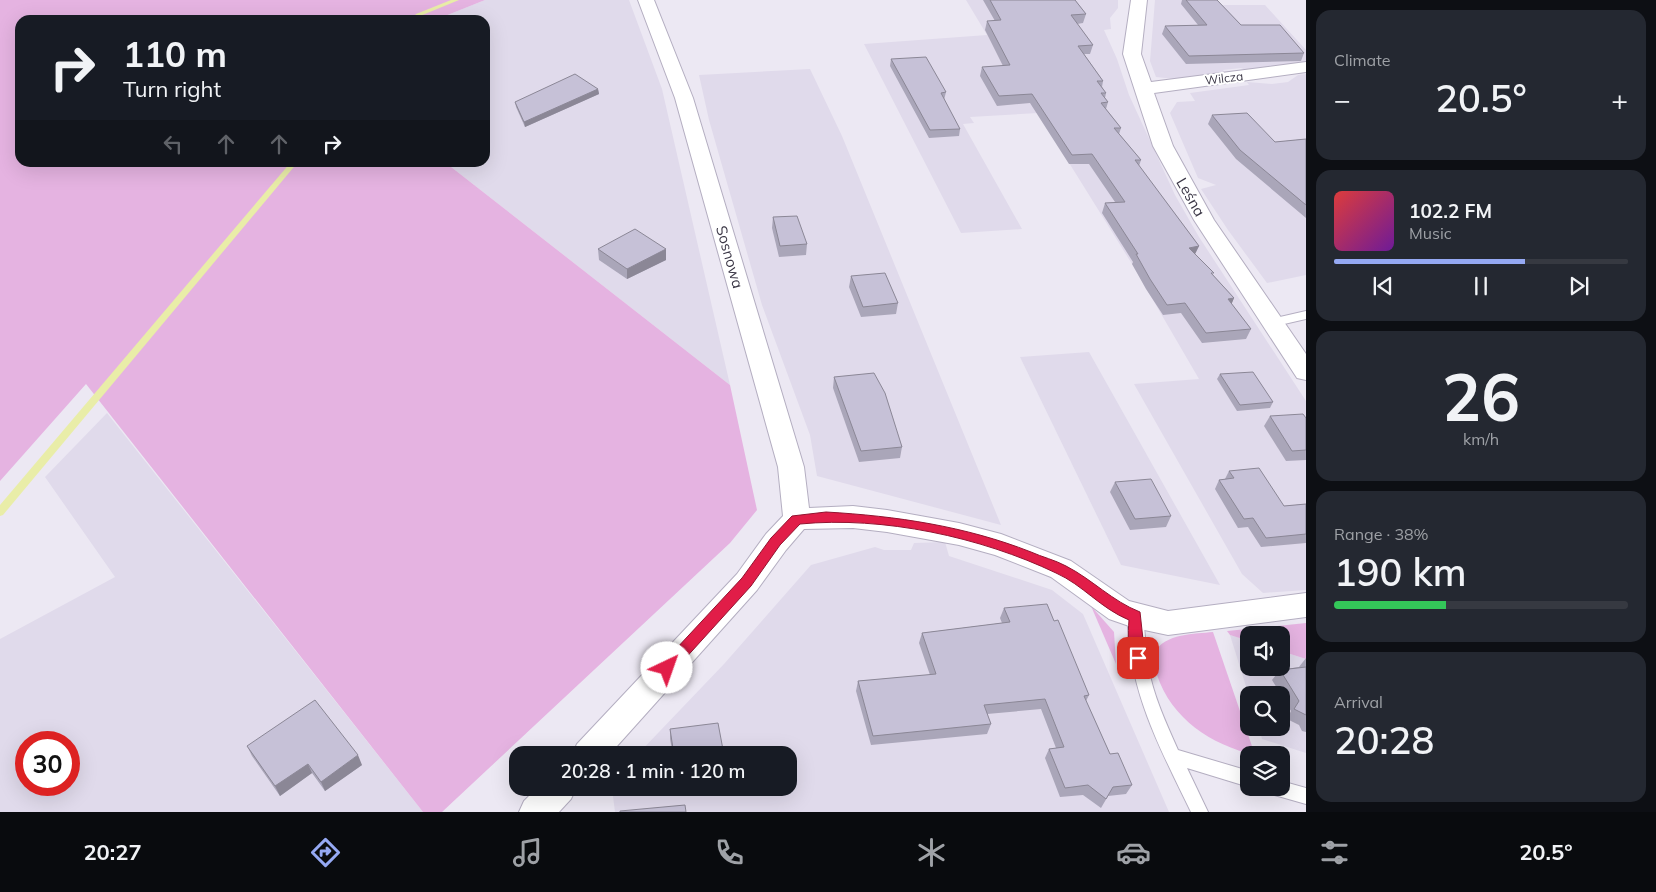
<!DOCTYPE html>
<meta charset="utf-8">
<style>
:root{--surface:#171b24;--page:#242831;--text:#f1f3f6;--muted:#9ea1a6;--line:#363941;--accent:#95a9f3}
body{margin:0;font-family:Mulish,sans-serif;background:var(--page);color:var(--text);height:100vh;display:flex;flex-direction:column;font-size:19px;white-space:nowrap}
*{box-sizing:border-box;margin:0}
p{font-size:16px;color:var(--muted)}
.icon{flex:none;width:28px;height:28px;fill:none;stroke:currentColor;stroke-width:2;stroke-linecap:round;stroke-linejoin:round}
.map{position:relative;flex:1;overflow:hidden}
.drawer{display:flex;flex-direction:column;gap:10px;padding:10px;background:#0d0f14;width:350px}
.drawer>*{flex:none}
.top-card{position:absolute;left:15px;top:15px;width:475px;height:152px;border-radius:15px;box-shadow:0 5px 20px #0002;background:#171b24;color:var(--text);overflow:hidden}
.buttons{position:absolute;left:1240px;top:626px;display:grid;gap:10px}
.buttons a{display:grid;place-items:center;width:50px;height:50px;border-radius:10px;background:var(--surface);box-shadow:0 5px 20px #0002;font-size:25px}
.speed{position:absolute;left:15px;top:731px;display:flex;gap:10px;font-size:25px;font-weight:700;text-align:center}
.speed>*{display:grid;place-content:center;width:65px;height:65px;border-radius:50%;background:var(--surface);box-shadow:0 5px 20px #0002;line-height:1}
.speed .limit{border:8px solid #d22;background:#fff;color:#111}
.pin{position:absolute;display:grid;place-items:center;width:42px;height:42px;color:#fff;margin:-21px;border-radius:10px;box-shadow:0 2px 8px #0006}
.me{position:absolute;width:55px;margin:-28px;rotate:42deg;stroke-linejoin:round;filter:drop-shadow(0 0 4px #0008)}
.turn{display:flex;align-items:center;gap:18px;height:105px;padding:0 25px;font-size:22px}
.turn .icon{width:65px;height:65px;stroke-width:2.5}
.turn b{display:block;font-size:35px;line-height:42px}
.lanes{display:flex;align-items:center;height:48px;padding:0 25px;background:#0003;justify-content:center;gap:25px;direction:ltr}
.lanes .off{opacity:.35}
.big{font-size:38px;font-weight:600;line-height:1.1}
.drawer .card{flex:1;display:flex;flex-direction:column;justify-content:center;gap:8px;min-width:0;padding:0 18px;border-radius:15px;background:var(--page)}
.drawer .dial{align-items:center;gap:0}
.dial b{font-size:65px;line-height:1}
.song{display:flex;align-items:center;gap:15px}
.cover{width:60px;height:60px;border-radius:8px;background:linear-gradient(135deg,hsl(0 70% 55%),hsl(280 70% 35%))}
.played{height:5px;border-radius:2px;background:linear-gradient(90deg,var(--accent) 65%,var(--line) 65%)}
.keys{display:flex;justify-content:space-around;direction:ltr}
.heat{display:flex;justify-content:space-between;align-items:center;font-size:28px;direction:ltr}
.charge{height:8px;border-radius:4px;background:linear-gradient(90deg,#34c759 38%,var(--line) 0)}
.trip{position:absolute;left:509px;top:746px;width:288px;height:50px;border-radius:15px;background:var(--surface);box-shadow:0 5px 20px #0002;font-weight:600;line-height:50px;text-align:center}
.tabs{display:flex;height:80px;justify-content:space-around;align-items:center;background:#090b0e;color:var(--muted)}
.tabs .icon{width:35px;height:35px}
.tabs .selected{color:var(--accent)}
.tabs b{font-size:22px;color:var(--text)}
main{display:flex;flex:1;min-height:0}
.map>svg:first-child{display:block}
.residential{fill:#e0daeb;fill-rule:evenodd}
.green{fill:#e5b3e1}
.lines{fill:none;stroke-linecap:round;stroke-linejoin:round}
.stream{fill:#e9eda8;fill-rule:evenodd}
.service-casing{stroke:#b4aec1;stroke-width:2}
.minor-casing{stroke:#b4aec1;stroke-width:2}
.service{fill:#fff;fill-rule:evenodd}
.minor{fill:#fff;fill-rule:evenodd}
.wall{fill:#aaa6b9}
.shaded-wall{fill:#8b8796}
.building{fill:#c6c1d7;stroke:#8b8796}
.route{fill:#e11d48;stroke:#92132f}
.labels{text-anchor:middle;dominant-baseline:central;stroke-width:4;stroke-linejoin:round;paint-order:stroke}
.far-street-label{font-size:12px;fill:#3b3746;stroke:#fff}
.street-label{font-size:15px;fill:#3b3746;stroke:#fff}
</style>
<main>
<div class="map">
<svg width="1306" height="812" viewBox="0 0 1306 812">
<rect width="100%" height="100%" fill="#ece8f3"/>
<!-- residential -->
<g class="residential">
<polygon points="485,0 629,0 662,89 730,385 446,163 485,162 485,20 435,20"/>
<polygon points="966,0 1118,0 1118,8 1110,18 1111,29 1104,30 1117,59 1129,95 1175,195 1199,237 1306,401 1306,590 1263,593 1242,574 1134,384 1199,379 1132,264 1038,113 970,117 974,123 963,124 1022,229 961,233 864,44 987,35"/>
<polygon points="1155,0 1212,0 1216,5 1265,5 1306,50 1306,63 1249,71 1241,68 1223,70 1226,74 1175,79 1156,77 1150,61"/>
<polygon points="810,69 842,136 1001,525 817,476 810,435 762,305 709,120 699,75"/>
<polygon points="1306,74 1306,275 1267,283 1228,230 1201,189 1216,185 1198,178 1170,113 1177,102 1195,101 1190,93 1249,85 1247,82 1272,84 1288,82 1298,75"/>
<polygon points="1089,352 1220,585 1121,565 1020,357"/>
<path d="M107 413 423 812H0V639L115 577 45 477ZM26 742H69V785H26Z"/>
<polygon points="945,542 949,556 1052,590 1083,614 1169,812 615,812 612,788 788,788 788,755 637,755 724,664 811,565 875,547 884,550 911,550 914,543"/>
<polygon points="1230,635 1249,641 1249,668 1281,668 1281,651 1306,659 1306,753 1262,739 1259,728 1281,728 1281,695 1249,696"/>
</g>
<!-- green -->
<g class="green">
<polygon points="0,0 485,0 435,20 20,20 20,162 446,163 730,385 757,510 730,543 442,812 423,812 86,384 0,481"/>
<polygon points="1091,606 1114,632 1116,664"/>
<polygon points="1306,623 1306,659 1281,651 1281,635 1249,635 1249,641 1230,635 1227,631"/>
<path d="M1213 632 1255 755C1211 745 1171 718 1157 675 1154 668 1151 659 1154 653 1165 633 1195 634 1213 632Z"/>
</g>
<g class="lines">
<!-- stream -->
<g class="stream">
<polygon points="451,0 459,0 420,16 417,20 411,20 416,14"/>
<polygon points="291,162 298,162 3,515 0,516 0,505"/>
</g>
<!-- service casing -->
<g class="service-casing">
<g id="service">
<polygon points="1306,311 1306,319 1271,327 1265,323 1267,320"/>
<path d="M1135 610 1140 612C1146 622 1145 652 1148 666 1153 695 1166 723 1178 750L1249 771V787L1187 768 1208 812H1191C1164 756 1132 698 1129 634 1128 627 1126 619 1130 612Z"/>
<polygon points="1281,781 1306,788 1306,804 1271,794 1269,788 1281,788"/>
</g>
</g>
<!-- minor casing -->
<g class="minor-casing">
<g id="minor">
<polygon points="638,0 654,0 693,98 804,467 809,508 853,506 887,510 959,523 1001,534 1071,561 1129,601 1168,611 1306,593 1306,617 1168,635 1135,628 1109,619 1051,577 995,555 959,545 887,532 853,528 804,529 786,550 757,590 609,755 572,755 577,744 737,574 766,534 783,516 778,467 675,98"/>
<polygon points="1131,0 1147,0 1141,54 1151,82 1306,62 1306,72 1154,93 1173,146 1214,220 1306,354 1306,380 1297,378 1194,220 1153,146 1123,54"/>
<polygon points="537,788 576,788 571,799 559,812 519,812 524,801"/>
</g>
</g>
<!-- service -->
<use href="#service" class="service"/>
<!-- minor -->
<use href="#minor" class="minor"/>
</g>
<!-- wall -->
<g class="wall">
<polygon points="983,0 1075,0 1086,14 1083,23 1077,24 1093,45 1090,54 1084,54 1103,81 1102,87 1106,93 1105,98 1108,102 1106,109 1121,128 1119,134 1141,160 1139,166 1199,246 1195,254 1213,275 1234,298 1231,304 1251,329 1246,339 1202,343 1181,313 1163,315 1146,289 1132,264 1133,262 1102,213 1105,203 1115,202 1089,164 1069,164 1030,103 997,106 980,76 982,67 1003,66 985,30 987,21 995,21"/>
<polygon points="1182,0 1217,0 1241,25 1304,53 1301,61 1186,64 1162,34 1165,26 1198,25 1181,4"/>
<polygon points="891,59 946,92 944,100 960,129 959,136 929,138 890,66"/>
<polygon points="598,89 599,94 525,127 516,107 515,102"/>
<polygon points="1212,115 1275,142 1306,139 1306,218 1236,159 1208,124"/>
<polygon points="773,217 807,244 806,255 779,257 772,228"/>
<polygon points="598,249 666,249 666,260 627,279 599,260"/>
<polygon points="851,276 898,303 896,314 861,317 849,287"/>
<polygon points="1220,374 1273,402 1270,408 1237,411 1217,379"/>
<polygon points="834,377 902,447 900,458 859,462 833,388"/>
<polygon points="1270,416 1306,418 1306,460 1286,461 1264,426"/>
<polygon points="1229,471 1284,506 1306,504 1306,543 1261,547 1248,527 1238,528 1215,489 1219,480 1225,479"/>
<polygon points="1115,482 1171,516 1166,527 1130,530 1110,492"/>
<polygon points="1004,608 1054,621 1089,695 1086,701 1110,754 1132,785 1126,794 1108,796 1101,808 1083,795 1060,797 1045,758 1049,749 1056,748 1041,709 987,714 991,724 987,734 871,745 856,691 858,681 930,675 919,643 922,633 1002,623 1000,618"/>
<polygon points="1306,658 1306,732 1302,731 1299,725 1287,719 1291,711 1272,680 1280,670 1299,667"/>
<polygon points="670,729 724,755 673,755 670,739"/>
<polygon points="247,746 362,765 325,791 312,773 280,796 252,756"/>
<polygon points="678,788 703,788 678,791"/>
</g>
<!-- shaded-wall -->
<g class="shaded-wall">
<polygon points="598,89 599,94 525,127 524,122"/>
<polygon points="1199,246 1194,256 1189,248"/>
<polygon points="666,249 666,260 627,279 627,269"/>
<polygon points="1234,298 1230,308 1228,299"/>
<polygon points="358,755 362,765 325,791 321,782"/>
<polygon points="308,764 312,773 280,796 275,786"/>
</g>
<!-- building -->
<g class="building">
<polygon points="990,0 1075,0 1086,14 1071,15 1093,45 1078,46 1103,81 1097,81 1106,93 1101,93 1108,102 1101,103 1121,128 1114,128 1141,160 1135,160 1199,246 1189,248 1214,273 1211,273 1234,298 1228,299 1251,329 1206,333 1185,303 1167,305 1150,279 1136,254 1138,254 1105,203 1125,202 1092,154 1072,155 1032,94 999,96 982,67 1010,65 987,21 1001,20"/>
<polygon points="1186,0 1217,0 1241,25 1280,25 1304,53 1189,56 1165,26 1207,25"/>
<polygon points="926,57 946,92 941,93 960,129 930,130 891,59"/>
<polygon points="575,74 598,89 524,122 515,102"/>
<polygon points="1247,113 1275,142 1306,139 1306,205 1240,150 1212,115"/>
<polygon points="797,216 807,244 780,246 773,217"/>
<polygon points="635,229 666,249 627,269 598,249"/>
<polygon points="885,273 898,303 863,307 851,276"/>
<polygon points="1253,372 1273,402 1240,405 1220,374"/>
<polygon points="874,373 885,393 902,447 861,451 834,377"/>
<polygon points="1303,414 1306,418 1306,450 1292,451 1270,416"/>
<polygon points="1259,468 1284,506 1306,504 1306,534 1266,538 1253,518 1244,519 1219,480 1234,478 1229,471"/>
<polygon points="1151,479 1171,516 1135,519 1115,482"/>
<polygon points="1047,604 1054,621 1058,620 1089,695 1084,696 1110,754 1118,753 1132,785 1113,787 1106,799 1088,785 1065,788 1049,749 1064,747 1045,699 984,705 991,724 873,736 858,681 936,674 922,633 1010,622 1004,608"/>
<polygon points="1306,667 1306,715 1294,709 1299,701 1280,670"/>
<polygon points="315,700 358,755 321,782 308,764 275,786 247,746"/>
<polygon points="718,723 724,755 674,755 670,729"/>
<polygon points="685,805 686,812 620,812 620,811"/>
</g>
<!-- route -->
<path class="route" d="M826 512C896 516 965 526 1031 552 1042 557 1055 560 1066 566 1093 580 1112 601 1140 612L1145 658 1143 662H1133C1127 649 1128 634 1129 620 1100 608 1083 585 1056 573 981 537 883 516 800 524L780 545 751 586 672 673 667 675 662 673 660 668 662 664 742 578 771 538 792 516Z"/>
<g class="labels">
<!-- far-street labels -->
<g class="far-street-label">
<text transform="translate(1224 78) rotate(-7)">Wilcza</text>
</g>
<!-- street labels -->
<g class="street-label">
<text transform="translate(1191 197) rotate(60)">Leśna</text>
<text transform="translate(730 257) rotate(74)">Sosnowa</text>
</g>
</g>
</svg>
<div class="buttons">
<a><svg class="icon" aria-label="sound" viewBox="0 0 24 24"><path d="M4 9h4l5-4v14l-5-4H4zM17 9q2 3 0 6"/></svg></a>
<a><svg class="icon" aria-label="search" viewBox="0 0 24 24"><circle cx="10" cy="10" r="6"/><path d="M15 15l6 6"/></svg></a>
<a><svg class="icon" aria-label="layers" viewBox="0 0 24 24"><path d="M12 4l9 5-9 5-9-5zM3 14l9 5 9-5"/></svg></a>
</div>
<div class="speed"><div class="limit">30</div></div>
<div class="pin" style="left:1138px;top:658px;background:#d93025"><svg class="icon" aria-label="arrive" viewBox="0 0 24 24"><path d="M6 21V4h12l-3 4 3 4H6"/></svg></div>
<svg class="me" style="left:667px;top:668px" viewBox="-20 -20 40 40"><circle r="19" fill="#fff"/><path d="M0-13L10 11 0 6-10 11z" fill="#e11d48"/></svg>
<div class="trip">20:28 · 1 min · 120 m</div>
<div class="top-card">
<div class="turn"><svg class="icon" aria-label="right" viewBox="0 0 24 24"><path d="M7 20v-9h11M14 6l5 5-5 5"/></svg><div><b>110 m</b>Turn right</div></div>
<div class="lanes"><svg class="icon off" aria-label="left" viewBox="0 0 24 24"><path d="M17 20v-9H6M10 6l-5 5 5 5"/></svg><svg class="icon off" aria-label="ahead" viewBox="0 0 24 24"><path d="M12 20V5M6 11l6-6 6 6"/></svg><svg class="icon off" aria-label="ahead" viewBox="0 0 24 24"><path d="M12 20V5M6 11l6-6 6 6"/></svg><svg class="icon" aria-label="right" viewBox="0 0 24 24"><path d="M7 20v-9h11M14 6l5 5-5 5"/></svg></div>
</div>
</div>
<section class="drawer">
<div class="card"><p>Climate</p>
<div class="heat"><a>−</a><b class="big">20.5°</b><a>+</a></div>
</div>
<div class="card">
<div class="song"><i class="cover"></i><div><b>102.2 FM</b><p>Music</p></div></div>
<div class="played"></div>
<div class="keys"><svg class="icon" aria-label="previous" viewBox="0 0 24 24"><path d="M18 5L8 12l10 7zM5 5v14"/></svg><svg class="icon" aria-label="pause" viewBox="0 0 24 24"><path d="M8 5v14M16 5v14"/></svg><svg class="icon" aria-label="next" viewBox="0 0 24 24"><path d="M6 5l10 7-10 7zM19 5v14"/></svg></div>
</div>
<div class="card dial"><b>26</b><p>km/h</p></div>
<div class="card"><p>Range · 38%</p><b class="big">190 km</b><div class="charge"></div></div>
<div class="card"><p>Arrival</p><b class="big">20:28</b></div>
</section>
</main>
<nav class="tabs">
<b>20:27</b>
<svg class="icon selected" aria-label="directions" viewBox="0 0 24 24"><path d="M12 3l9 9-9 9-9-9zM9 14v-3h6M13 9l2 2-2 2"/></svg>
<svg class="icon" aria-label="music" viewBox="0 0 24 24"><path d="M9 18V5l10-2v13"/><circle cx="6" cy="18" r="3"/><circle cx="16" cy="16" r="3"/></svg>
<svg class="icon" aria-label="phone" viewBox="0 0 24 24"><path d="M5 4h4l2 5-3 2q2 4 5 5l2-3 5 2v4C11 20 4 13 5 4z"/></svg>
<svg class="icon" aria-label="climate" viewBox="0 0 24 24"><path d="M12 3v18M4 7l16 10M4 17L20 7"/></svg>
<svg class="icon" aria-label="car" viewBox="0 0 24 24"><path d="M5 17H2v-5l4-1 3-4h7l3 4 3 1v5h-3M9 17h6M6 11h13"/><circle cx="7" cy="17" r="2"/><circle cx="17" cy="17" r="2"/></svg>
<svg class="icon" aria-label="filters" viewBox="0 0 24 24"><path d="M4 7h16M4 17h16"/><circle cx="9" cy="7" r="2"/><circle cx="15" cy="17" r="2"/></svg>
<b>20.5°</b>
</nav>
